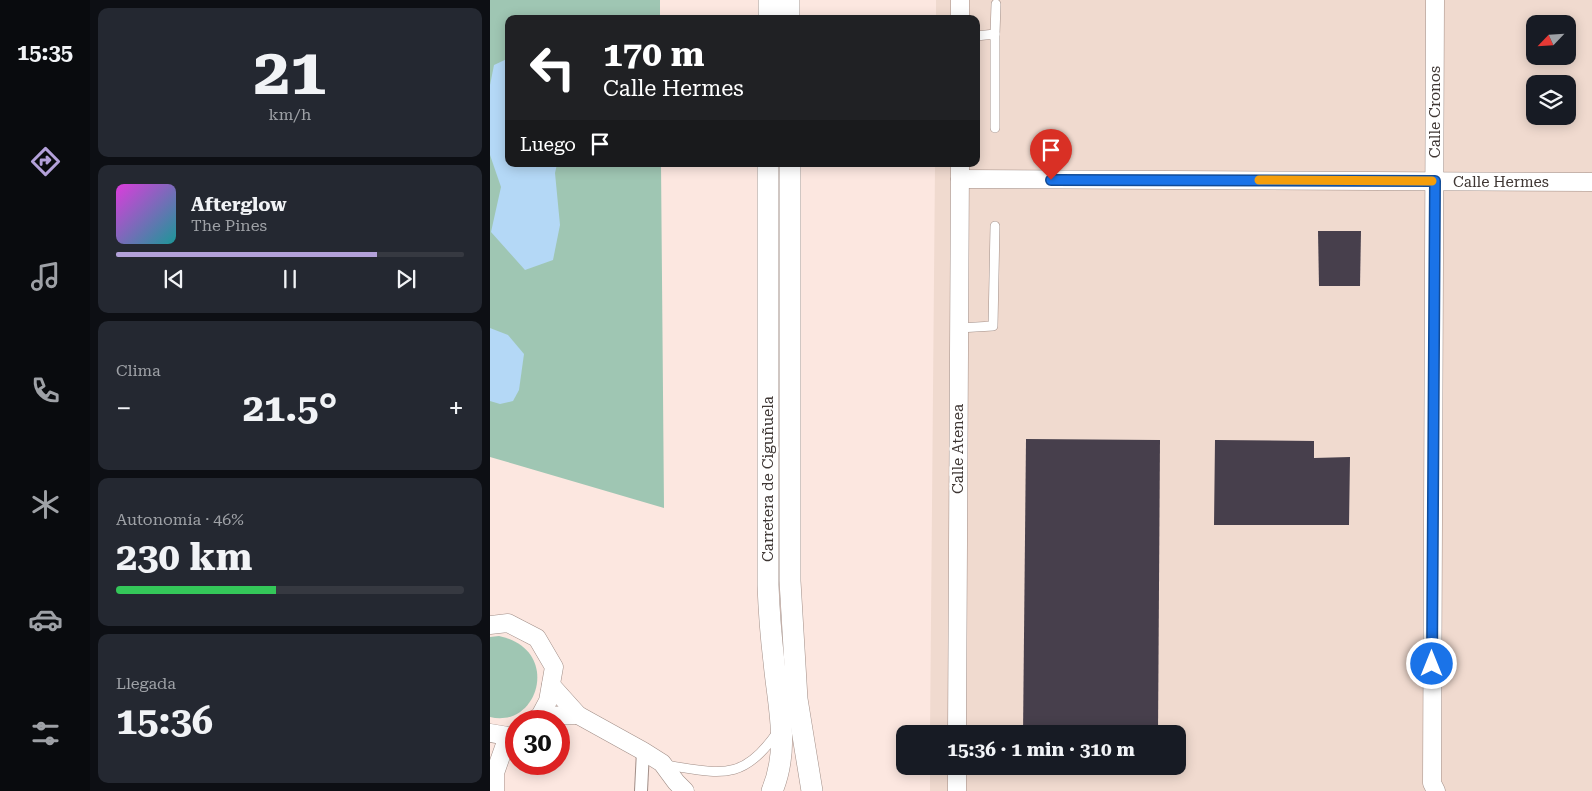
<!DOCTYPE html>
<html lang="es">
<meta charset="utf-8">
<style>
:root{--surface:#171b24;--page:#242831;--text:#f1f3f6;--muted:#9ea1a6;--line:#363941;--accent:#b3a1d9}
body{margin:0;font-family:"Roboto Serif",serif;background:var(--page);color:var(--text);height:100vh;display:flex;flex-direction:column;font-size:19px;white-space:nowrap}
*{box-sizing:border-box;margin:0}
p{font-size:16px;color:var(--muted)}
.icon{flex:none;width:28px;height:28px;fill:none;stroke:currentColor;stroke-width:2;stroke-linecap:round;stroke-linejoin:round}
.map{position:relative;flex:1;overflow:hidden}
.panel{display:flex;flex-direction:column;gap:8px;padding:8px;background:#0d0f14;width:400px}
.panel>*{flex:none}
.banner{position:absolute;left:15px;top:15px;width:475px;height:152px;border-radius:10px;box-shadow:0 2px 12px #0003;background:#202124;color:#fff;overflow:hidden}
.needle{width:32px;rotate:245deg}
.controls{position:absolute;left:1036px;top:15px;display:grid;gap:10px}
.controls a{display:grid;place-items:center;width:50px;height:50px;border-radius:10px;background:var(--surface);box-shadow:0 2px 12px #0003;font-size:25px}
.speed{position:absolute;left:15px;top:710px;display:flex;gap:10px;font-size:25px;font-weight:700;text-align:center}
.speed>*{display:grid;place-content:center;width:65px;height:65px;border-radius:50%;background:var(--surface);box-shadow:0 2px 12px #0003;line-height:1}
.speed .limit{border:8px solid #d22;background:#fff;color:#111}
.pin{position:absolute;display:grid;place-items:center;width:42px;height:42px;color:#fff;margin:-51px -21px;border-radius:50% 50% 50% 0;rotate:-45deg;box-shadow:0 0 5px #0007}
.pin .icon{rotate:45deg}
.me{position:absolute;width:55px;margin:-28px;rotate:0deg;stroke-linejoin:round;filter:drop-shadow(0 0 4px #0008)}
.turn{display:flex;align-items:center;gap:18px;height:105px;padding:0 15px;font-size:22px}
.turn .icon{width:65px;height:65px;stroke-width:2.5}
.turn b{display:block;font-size:35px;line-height:42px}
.then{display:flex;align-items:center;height:48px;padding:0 15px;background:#0003;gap:10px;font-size:19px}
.big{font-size:38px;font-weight:700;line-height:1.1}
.panel .card{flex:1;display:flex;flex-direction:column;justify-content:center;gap:8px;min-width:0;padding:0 18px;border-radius:10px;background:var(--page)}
.panel .dial{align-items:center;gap:0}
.dial b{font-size:65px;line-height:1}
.song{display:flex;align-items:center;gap:15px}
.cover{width:60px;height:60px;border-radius:8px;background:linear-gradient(135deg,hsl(300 70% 55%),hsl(180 70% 35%))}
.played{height:5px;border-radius:2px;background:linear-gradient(90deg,var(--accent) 75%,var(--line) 75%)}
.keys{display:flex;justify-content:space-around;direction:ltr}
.heat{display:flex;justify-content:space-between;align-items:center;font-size:28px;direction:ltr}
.charge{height:8px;border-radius:4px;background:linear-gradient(90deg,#34c759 46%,var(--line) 0)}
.trip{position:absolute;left:406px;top:725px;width:290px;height:50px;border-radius:10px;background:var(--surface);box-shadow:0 2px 12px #0003;font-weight:700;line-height:50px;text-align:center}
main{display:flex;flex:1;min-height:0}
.tabs{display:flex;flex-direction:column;width:90px;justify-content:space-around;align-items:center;background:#090b0e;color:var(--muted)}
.tabs .icon{width:35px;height:35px}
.tabs .on{color:var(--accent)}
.tabs b{font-size:22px;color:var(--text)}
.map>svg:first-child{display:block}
.industrial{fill:#f0dacf;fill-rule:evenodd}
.green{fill:#9fc6b3}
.water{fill:#b4d8f6}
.building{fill:#473f4c}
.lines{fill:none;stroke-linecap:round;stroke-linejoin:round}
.service-casing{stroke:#a18e87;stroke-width:10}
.pedestrian-casing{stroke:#a18e87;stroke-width:14}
.minor-casing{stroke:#a18e87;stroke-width:19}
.tertiary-casing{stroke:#a18e87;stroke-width:22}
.service{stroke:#fff;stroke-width:9}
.pedestrian{stroke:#fff;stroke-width:12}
.minor{stroke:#fff;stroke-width:18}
.tertiary{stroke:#fff;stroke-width:21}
.route-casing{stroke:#114b97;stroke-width:12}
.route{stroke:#1a73e8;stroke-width:9}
.slow{stroke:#f59e0b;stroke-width:9}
.labels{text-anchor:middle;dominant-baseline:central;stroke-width:5;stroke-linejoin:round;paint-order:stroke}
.street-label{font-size:15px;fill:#3e3633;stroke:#fff}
</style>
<main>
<nav class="tabs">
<b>15:35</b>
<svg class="icon on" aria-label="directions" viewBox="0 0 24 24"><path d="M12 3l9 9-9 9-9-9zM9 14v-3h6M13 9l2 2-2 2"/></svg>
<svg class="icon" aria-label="music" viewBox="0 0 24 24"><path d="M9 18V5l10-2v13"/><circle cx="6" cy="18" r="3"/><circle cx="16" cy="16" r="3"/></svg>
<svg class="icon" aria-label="phone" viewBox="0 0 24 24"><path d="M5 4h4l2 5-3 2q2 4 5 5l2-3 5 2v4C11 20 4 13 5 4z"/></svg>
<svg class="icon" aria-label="climate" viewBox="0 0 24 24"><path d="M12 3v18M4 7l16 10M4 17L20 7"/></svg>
<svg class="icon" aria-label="car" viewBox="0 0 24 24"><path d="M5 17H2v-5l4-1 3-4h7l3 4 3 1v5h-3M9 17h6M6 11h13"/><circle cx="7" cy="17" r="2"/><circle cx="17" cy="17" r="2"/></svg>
<svg class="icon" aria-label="filters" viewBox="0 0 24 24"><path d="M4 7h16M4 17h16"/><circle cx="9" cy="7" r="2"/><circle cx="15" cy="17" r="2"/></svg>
</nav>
<section class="panel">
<div class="card dial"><b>21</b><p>km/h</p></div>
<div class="card">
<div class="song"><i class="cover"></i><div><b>Afterglow</b><p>The Pines</p></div></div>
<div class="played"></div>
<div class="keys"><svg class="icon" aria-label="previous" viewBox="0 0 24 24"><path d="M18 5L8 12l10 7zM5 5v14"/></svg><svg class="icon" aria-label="pause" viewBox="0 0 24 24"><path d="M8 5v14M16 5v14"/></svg><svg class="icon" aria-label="next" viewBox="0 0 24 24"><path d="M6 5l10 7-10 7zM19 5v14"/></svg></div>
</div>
<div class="card"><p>Clima</p>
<div class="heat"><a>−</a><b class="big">21.5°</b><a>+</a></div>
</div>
<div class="card"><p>Autonomía · 46%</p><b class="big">230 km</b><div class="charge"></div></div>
<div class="card"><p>Llegada</p><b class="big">15:36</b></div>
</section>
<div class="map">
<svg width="1102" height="791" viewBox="0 0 1102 791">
<rect width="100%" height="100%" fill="#fce7e0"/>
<!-- industrial -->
<path class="industrial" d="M446 0H1102V791H440V766H688V734H440L445 164H486V19H446ZM1045 24H1078V56H1045ZM1045 84H1078V116H1045Z"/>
<!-- green -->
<g class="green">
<polygon points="0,0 170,0 170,19 19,19 19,164 171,164 174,508 0,457"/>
<path d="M9 636C72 649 49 729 0 717V637Z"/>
</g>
<!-- water -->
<g class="water">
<polygon points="19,58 19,164 67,164 65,173 70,225 63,260 35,270 1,232 11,187 0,155 0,85 4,65"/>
<polygon points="0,328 18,335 34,354 29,390 23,401 10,404 0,401"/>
</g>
<!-- building -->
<g class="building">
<polygon points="828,231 871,231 870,286 829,286"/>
<polygon points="536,439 670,440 668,734 533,734"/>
<polygon points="725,440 824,441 824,458 860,457 859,525 724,525"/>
</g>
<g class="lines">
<!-- service casing -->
<g class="service-casing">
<g id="service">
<polyline points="505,34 506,4"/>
<polyline points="486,36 505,34 505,128"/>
<polyline points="469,328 503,326 505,226"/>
<path d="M175 765C230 773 253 783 288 731"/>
</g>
</g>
<!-- pedestrian casing -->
<g class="pedestrian-casing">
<polyline id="pedestrian" points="151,791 153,751"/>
</g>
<!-- minor casing -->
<g class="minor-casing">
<g id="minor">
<polyline points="945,1 942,783 946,791"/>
<polyline points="470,19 470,0"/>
<polyline points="470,179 1102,182"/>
<polyline points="0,625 18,623 47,638 64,667 58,701 50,716 43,721"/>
<polyline points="61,685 88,715 153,751 172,763 186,782 195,791"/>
<polyline points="50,716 88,715"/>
<polyline points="0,733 18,736 26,734"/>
<polyline points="467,734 470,164"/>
<polyline points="5,791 5,773 18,736"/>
<polyline points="467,791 467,766"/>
</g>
</g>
<!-- tertiary casing -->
<g class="tertiary-casing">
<g id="tertiary">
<polyline points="299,0 299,19"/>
<polyline points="279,19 279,0"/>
<path d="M278 164V585C279 611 281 637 284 662 288 706 300 748 282 791"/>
<polyline points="300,164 300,581 307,699 322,791"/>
</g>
</g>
<!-- service -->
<use href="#service" class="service"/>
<!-- pedestrian -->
<use href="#pedestrian" class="pedestrian"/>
<!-- minor -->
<use href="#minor" class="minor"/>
<!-- tertiary -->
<use href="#tertiary" class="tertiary"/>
</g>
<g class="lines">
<!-- route casing -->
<g class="route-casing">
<polyline id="route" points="561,180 945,181 942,664"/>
</g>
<!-- route -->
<use href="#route" class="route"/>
<!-- slow -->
<polyline class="slow" points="769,180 942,181"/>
</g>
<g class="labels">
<!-- street labels -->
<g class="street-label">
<text transform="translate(945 112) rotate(-90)">Calle Cronos</text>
<text x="1011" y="182">Calle Hermes</text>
<text transform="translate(468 449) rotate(-90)">Calle Atenea</text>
<text transform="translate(278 479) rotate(-90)">Carretera de Ciguñuela</text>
</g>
</g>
</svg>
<div class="controls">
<a><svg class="needle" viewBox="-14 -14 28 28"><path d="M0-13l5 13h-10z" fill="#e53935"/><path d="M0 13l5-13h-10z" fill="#9ea1a6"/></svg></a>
<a><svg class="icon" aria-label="layers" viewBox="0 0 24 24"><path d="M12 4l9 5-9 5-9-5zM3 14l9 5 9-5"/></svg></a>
</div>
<div class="speed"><div class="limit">30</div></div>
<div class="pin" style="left:561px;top:180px;background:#d93025"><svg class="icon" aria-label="arrive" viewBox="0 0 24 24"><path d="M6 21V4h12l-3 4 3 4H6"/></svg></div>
<svg class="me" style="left:942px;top:664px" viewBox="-20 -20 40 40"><circle r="17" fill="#1a73e8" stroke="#fff" stroke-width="3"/><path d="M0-11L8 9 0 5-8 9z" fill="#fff"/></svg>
<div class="trip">15:36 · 1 min · 310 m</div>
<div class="banner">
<div class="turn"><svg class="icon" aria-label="left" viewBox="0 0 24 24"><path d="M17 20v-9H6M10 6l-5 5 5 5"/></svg><div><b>170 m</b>Calle Hermes</div></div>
<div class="then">Luego<svg class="icon" aria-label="arrive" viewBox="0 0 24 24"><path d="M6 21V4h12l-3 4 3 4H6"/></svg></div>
</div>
</div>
</main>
